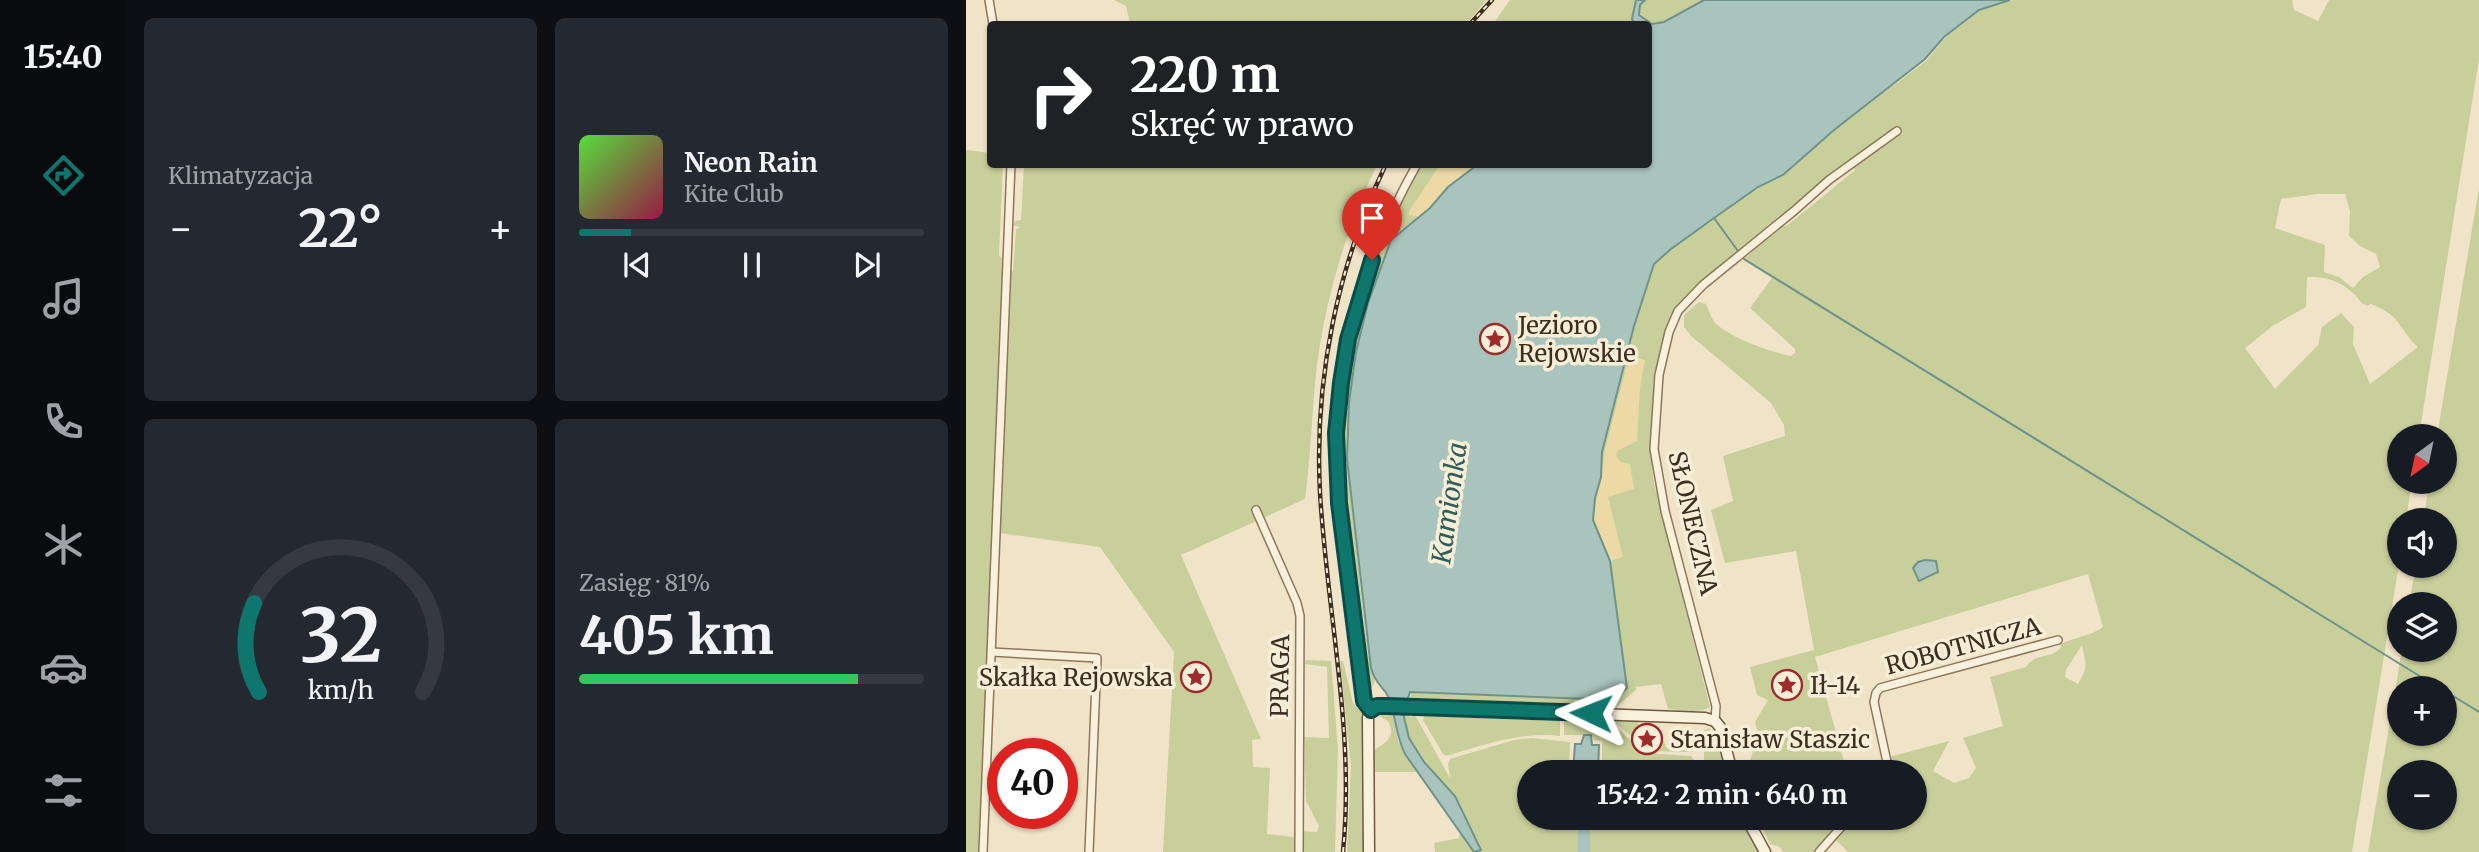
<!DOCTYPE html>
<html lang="pl">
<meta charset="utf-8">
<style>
:root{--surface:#171b24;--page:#242831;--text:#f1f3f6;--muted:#9ea1a6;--line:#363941;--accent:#0f766e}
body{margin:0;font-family:Merriweather,serif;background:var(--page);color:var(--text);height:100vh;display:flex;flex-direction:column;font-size:26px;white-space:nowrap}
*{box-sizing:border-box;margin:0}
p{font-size:23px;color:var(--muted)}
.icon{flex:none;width:38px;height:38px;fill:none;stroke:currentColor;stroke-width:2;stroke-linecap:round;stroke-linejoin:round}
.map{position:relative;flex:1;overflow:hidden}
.sheet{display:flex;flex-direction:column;gap:18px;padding:18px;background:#0d0f14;width:840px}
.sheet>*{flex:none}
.hud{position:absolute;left:21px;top:21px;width:665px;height:147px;border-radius:7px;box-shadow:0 2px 5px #0004;background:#202124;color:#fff;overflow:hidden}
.needle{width:46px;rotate:213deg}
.fabs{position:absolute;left:1421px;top:424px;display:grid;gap:14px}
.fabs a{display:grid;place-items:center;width:70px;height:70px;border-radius:50%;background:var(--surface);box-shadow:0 2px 5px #0004;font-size:35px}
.speed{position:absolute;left:21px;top:738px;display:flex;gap:14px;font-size:35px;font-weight:700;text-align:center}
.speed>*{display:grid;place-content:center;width:91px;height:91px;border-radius:50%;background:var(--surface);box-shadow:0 2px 5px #0004;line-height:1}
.speed .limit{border:10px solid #d22;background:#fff;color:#111}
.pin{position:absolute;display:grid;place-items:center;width:60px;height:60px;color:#fff;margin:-72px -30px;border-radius:50% 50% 50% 0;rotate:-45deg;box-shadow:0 0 7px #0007}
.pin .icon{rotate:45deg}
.me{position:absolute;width:77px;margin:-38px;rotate:272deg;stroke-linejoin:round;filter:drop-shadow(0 0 5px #0008)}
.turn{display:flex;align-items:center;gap:24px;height:147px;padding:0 28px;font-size:32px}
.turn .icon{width:91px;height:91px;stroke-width:2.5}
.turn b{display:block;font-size:49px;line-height:60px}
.big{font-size:52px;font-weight:700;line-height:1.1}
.sheet .widget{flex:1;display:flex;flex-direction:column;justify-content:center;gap:10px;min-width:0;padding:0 24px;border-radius:10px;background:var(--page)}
.sheet .dial{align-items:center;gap:0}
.dial svg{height:182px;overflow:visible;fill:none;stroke:var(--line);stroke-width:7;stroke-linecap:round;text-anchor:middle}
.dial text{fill:var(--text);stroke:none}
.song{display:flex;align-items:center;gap:21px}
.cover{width:84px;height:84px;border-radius:10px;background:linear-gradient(135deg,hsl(110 70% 55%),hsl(340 70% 35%))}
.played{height:7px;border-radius:4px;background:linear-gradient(90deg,var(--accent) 15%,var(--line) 15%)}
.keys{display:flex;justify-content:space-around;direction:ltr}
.heat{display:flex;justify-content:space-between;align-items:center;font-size:38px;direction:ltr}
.charge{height:10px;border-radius:5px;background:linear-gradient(90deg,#34c759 81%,var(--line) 0)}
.sheet .tiles{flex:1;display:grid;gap:18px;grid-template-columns:repeat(2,1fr)}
.trip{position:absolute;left:551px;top:760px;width:410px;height:70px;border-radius:35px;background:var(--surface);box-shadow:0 2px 5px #0004;font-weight:700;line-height:70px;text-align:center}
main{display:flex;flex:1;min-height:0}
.menu{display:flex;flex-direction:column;width:126px;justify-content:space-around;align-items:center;background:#090b0e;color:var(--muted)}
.menu .icon{width:49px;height:49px}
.menu .current{color:var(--accent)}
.menu b{font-size:32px;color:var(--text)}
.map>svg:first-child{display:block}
.green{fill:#c9cf9b;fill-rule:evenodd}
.sand{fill:#ecd9a5}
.water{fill:#a9c4bc;stroke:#6f938a;stroke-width:2}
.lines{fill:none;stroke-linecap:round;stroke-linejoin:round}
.stream{stroke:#6f938a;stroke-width:2}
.river{stroke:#a9c4bc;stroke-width:12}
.street-casing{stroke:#8d765c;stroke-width:10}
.secondary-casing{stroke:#6f573f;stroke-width:13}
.street{stroke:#faf1dc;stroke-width:7}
.secondary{stroke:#faf1dc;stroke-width:10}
.rail-casing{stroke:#3d2e20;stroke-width:4.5}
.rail{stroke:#f7eed8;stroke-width:2;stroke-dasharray:5;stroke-linecap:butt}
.route-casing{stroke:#0a4d48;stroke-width:18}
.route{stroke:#0f766e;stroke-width:12}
.labels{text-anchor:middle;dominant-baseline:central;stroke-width:7;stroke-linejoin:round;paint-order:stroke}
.poi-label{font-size:24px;fill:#3d2e20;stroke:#f7eed8;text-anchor:start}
.street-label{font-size:24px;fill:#3d2e20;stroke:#f7eed8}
.water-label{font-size:26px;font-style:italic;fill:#2f5d5a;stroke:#f7eed8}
</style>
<main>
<nav class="menu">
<b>15:40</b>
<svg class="icon current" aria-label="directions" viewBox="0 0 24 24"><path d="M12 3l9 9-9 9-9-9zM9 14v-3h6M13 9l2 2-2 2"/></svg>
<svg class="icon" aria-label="music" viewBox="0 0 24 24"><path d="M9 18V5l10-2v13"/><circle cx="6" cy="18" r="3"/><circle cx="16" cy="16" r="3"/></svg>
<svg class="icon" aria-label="phone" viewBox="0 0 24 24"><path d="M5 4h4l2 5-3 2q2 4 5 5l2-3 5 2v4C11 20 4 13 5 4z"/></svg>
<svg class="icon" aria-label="climate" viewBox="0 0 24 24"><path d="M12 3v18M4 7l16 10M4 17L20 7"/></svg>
<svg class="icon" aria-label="car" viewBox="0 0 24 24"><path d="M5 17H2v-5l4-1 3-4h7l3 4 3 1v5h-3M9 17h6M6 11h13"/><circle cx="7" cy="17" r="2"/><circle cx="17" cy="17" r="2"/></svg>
<svg class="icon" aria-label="filters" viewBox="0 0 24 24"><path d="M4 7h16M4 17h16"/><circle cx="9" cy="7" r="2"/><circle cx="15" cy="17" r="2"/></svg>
</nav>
<section class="sheet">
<div class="tiles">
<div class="widget"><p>Klimatyzacja</p>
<div class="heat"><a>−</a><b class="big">22°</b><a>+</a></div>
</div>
<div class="widget">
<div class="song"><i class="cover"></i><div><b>Neon Rain</b><p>Kite Club</p></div></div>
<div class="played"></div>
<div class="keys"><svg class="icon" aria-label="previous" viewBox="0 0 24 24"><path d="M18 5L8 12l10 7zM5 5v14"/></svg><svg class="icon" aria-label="pause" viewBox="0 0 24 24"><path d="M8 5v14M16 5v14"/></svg><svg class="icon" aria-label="next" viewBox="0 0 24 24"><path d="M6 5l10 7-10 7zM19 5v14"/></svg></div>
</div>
<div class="widget dial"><svg viewBox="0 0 100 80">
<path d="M14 69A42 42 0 1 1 86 69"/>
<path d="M14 69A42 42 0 0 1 12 30" stroke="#0f766e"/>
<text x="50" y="56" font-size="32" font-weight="700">32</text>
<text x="50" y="72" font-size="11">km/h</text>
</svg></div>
<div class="widget"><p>Zasięg · 81%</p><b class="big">405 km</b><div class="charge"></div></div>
</div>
</section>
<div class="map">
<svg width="1513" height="852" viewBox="0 0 1513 852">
<rect width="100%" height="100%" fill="#f0e4c8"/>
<!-- green -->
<g class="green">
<polygon points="148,0 521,0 500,24 164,24 160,6"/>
<polygon points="544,0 737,0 698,22 686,23 683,28 682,24 527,24"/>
<path d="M1047 0H1326L1328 10 1352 21 1363 0H1513V59L1453 436H1433V481H1446L1440 520H1433V564L1386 852H882L869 839 888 817H948V772H922L923 757 983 741 967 771 988 783 1003 778 1010 768 997 738 1037 726 1024 677 1060 667C1069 652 1086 660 1095 647L1094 644C1109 637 1125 636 1137 627L1122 574 849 657 881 772H798L795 760 784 761 792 734 789 722 802 700 791 695 784 667 848 650 830 551 759 563 745 510 767 501 757 456 819 436 818 425 805 403 725 336 718 327V315L733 302 740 304C743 310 745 318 749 323 765 338 804 352 825 356L829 353V349L784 308 806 278 777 260 814 227 822 225 889 170 882 163 722 295 705 317 697 340 687 407 684 449 688 483 744 707C733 714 715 710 702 709L695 684 669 687 671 689 650 707 626 706 625 701H620V706L444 699 445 693 649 700 661 689 644 562 627 520 629 498 635 477 636 452 667 331 687 265 722 235 792 188 816 177 860 136 960 61 979 38 1014 10ZM1351 194H1379L1384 211 1383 236 1394 246 1410 254 1414 267 1397 277 1387 288 1373 277 1358 272 1359 245 1309 228 1315 199ZM1341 277C1360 276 1375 281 1389 295 1394 300 1394 303 1401 306L1405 304C1414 308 1424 312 1430 320 1438 329 1442 339 1452 347L1404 384 1387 344 1388 327 1375 313 1356 327 1352 345 1309 389 1279 348 1308 325 1340 307ZM1116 645C1120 665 1123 665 1112 684L1099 677 1100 670Z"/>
<path d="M0 150 24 153V164L37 165 33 255 47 272 50 230 54 227 46 225 49 221 55 220 58 165H411C381 226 360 297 351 365 346 409 345 454 339 499L215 555 295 739 286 740 287 767 304 768 301 834 328 837V852H197L208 652 134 547 33 533 18 852H0Z"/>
<path d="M453 165H511L496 175 464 208 426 240 416 269 383 402 381 459 399 630 409 682 401 696C390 667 389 613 385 580 381 545 376 510 374 475 368 365 402 260 453 165Z"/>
<path d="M1513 188V852H1402L1436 649H1479V604H1443L1450 565H1479V520H1457L1464 481H1479V436H1471ZM1433 688H1479V733H1433ZM1433 772H1479V817H1433Z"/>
<polygon points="340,660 365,661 372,749 369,852 337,852 336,831 351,832 353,826 340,801 338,737 363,738 361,667 339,664"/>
<polygon points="374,661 377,661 387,703 397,714 400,852 381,852 385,767"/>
<path d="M426 712 432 741 451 772H408V750C421 742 430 737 422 721L413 716 418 713Z"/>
<polygon points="441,714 444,717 449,715 484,778 482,764 484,759 548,740 565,738 604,742 603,772 564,772 564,817 614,817 615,839 619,839 623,817 774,817 793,852 469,852 468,843 493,838 498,814 493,802 449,753 436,721 436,717"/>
<path d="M458 716 594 721V736C555 731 518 745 480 756L477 754 457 720Z"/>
<polygon points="647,720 672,721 675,739 679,743 685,743 687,738 698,741 700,747 706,750 715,743 727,743 727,752 681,751"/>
<polygon points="598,721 644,723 681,753 725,756 729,761 738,761 738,731 743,728 752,743 759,772 636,772 636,741 628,740 626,735 598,735"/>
<polygon points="791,817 880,817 849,852 817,852 814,847 804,844"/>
</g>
<!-- sand -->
<g class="sand">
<polygon points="474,165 511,165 496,175 454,217 443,215 443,211"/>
<polygon points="670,357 679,360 674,388 671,441 651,451 650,456 655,462 664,464 668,489 642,497 657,557 644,561 627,520 639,450 660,368 665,360"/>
</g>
<!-- water -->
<g class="water">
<path d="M670 0H679L674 5 673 15 686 24 698 22 738 0H1044L1013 10 978 37 959 59 868 130 817 175 792 187 748 218 705 249 688 264 668 326 636 452 635 477 629 498 627 520 644 561 661 688 649 700 444 692 437 713 443 738 458 762 489 796 515 850 508 852 439 754C430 736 430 719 424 701 421 689 409 685 405 668L381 459 383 402 390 352 402 303 425 240 464 208 482 187 511 165 682 164V24H668L666 19Z"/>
<polygon points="959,560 970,561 972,572 953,581 947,568 952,562"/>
<polygon points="618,735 625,735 626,745 633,745 632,772 607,772 609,744 615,744"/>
</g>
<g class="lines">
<!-- stream -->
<g class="stream">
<polyline points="748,218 772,251"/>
<polyline points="778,259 1473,688"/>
<polyline points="1479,691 1513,712"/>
</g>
<!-- river -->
<polyline class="river" points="618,852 618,817"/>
<!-- street casing -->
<g class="street-casing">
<g id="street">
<polyline points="23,0 27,24"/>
<polyline points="290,510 331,603 334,616 333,852"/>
<polyline points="26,652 131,658 123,852"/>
<path d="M405 710 398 701 394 681C385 599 368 515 370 432 373 338 405 246 451 164"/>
<polyline points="749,721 750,706 699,511 688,449 693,375 703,332 712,311 737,285 828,211 863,180 931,131"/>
<polyline points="920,772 921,762 908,702 910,693 914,688 1092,640"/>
<polyline points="17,852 45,164"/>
<polyline points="853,852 884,817"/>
</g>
</g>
<!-- secondary casing -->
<g class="secondary-casing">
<g id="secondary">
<polyline points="780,817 799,852"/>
<polyline points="403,852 402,718 403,712 411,706 739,718 749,721 754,727 766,772"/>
</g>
</g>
<!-- street -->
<use href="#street" class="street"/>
<!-- secondary -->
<use href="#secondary" class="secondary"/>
<!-- rail casing -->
<g class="rail-casing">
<g id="rail">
<polyline points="504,24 526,0"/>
<path d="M377 852C389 731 361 613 354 493 348 380 371 267 420 164"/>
</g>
</g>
<!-- rail -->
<use href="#rail" class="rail"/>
</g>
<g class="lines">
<!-- route casing -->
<g class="route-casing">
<polyline id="route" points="406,260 382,339 375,383 370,433 373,503 398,701 405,710 411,706 421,706 625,713"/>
</g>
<!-- route -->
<use href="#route" class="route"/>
</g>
<!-- icons -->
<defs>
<g id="sight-ring" transform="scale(1.575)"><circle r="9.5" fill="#f7eed8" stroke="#9e2a2b" stroke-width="1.5"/><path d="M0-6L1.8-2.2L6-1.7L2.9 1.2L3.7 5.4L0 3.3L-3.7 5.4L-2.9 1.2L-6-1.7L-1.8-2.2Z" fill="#9e2a2b"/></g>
</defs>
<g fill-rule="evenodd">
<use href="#sight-ring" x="529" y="339"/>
<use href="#sight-ring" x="230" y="677"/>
<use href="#sight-ring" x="821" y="685"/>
<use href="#sight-ring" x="681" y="739"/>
</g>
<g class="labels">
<!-- poi labels -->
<g class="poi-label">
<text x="552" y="325">Jezioro<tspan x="552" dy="28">Rejowskie</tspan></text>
<text x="207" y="677" text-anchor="end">Skałka Rejowska</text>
<text x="844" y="685">Ił-14</text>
<text x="704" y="739">Stanisław Staszic</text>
</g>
<!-- street labels -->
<g class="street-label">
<text transform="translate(727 523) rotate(77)">SŁONECZNA</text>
<text transform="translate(997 646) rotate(-15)">ROBOTNICZA</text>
<text transform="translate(314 676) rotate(-89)">PRAGA</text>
</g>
<!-- water labels -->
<g class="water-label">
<text transform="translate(483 503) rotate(-82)">Kamionka</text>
</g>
</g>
</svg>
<div class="fabs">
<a><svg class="needle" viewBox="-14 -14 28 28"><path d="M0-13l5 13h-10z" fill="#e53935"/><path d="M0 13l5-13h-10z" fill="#9ea1a6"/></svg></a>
<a><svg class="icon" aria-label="sound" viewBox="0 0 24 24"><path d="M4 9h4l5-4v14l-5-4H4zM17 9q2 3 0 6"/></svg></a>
<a><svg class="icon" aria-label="layers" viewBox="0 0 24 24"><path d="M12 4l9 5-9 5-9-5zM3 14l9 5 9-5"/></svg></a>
<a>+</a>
<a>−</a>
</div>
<div class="speed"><div class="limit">40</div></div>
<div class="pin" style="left:406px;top:260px;background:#d93025"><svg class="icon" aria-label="arrive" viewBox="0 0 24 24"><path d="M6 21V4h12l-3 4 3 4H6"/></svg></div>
<svg class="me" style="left:625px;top:713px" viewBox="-20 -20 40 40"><path d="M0-17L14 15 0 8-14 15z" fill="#0f766e" stroke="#fff" stroke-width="4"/></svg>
<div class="trip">15:42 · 2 min · 640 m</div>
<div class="hud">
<div class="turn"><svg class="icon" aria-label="right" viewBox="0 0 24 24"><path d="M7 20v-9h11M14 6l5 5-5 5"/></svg><div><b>220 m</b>Skręć w prawo</div></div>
</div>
</div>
</main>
